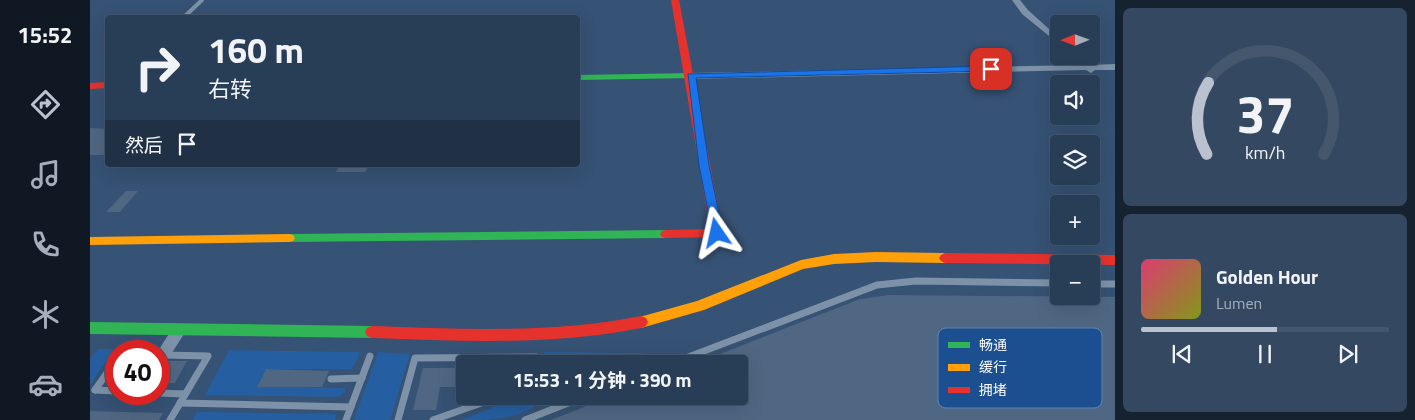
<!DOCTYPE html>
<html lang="zh">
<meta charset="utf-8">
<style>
:root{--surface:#283e57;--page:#344961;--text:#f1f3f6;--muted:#a5aeba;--line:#44576d;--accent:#b9c2ce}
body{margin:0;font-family:"Titillium Web","Noto Sans SC",sans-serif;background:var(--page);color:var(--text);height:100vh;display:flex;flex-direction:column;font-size:19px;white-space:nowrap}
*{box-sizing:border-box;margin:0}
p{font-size:16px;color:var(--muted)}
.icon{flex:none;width:28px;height:28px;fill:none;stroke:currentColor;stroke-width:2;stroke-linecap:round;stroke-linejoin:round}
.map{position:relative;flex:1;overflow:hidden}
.panel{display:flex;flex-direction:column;gap:8px;padding:8px;background:#162230;width:300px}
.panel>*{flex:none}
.hud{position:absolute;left:15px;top:15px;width:475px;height:152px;border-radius:5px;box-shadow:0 5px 20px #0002,0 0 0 1px var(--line);background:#283e57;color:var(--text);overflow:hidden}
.needle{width:32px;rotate:269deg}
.buttons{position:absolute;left:960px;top:15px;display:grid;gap:10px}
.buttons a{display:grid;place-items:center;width:50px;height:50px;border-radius:5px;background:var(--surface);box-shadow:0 5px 20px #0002,0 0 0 1px var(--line);font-size:25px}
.speed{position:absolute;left:15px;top:340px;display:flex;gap:10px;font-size:25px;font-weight:700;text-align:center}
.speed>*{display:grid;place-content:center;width:65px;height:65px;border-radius:50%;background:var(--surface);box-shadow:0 5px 20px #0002,0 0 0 1px var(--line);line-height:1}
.speed .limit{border:8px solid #d22;background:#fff;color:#111}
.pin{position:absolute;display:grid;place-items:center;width:42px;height:42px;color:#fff;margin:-21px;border-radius:10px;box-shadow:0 2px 8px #0006}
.me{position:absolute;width:55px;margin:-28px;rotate:349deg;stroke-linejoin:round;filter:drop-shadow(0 0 4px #0008)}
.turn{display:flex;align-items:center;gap:18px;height:105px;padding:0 20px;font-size:22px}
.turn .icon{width:65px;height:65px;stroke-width:2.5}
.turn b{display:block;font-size:35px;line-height:42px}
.then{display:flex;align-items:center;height:48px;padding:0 20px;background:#0003;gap:10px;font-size:19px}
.panel .tile{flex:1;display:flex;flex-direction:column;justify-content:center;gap:8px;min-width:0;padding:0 18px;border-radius:8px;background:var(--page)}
.panel .dial{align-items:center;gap:0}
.dial svg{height:130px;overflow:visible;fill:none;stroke:var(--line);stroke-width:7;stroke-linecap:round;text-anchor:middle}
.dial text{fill:var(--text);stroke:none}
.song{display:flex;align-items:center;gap:15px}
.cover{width:60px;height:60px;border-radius:8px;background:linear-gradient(135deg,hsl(340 70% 55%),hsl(70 70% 35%))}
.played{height:5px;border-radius:2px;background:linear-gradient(90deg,var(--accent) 55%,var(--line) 55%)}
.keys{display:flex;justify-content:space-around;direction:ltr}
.trip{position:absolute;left:366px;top:355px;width:292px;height:50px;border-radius:5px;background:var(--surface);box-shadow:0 5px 20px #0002,0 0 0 1px var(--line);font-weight:700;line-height:50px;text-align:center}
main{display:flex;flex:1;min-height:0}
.menu{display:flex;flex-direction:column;width:90px;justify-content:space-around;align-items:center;background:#101923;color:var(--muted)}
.menu .icon{width:35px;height:35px}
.menu .on{color:var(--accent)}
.menu b{font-size:22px;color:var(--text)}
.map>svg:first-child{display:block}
.green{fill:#265fa1}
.building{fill:#506783}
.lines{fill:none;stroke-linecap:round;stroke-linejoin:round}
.lane-far1{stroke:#7d92a8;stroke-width:4}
.lane{stroke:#7d92a8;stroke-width:7}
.street{fill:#7d92a8;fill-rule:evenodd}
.fast{fill:#30b455;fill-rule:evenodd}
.slow{fill:#ff9f0a;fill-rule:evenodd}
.jam{fill:#e5322d;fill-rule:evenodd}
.route{fill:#1a73e8;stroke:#114b97}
.key{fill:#1b4f8f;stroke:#5f84b1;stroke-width:1}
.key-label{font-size:14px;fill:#fff}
</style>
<main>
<nav class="menu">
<b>15:52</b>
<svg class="icon on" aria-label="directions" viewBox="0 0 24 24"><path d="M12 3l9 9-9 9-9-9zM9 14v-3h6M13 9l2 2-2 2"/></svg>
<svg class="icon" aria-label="music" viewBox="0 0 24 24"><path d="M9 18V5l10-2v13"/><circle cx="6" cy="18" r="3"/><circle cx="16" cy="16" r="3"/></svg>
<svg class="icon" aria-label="phone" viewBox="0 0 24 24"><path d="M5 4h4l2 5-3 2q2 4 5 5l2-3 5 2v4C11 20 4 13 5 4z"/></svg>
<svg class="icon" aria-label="climate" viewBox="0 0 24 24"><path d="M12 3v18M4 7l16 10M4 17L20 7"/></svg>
<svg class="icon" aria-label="car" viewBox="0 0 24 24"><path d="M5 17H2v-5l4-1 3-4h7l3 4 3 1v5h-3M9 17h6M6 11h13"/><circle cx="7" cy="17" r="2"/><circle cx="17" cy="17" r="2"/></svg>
</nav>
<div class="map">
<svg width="1025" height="420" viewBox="0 0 1025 420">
<rect width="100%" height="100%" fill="#365274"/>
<!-- green -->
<g class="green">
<polygon points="8,349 25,349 0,385 0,360"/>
<polygon points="139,350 270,352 266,362 261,369 176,369 167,386 255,388 255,392 249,397 115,395"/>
<polygon points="288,352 320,354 300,420 264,420"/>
<polygon points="454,352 555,353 545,360 548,364 472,364 469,355 456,359"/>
<path d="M432 396H450V402C432 420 395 420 370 420Z"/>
<polygon points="107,412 247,414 245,420 102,420"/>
</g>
<!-- building -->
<g class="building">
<polygon points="0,128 18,129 18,155 0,155"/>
<polygon points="250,165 279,165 275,172 246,172"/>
<polygon points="36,191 48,191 30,212 16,212"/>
<polygon points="799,295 1025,297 1025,420 461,420 522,396 650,396 650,364 605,364 770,299"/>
<polygon points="69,361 97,361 85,383 69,383"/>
<polygon points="333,368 375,368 375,387 350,387 346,410 323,410"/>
<polygon points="176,369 239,371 232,387 167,387"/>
<polygon points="0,411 73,413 69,420 0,420"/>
</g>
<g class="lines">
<!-- lane-far1 -->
<polyline class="lane-far1" points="93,18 112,0"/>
<!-- lane -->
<g class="lane">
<polyline points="1001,284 1025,284"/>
<polyline points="74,355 118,356 80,420"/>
<polyline points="580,364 787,285 826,281 969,283"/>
<polyline points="241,379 272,378"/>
<polyline points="5,390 26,360"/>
<polyline points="5,390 26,391"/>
<polyline points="69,393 95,394"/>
<polyline points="461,396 465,408"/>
<polyline points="90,403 261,407"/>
<polyline points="256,420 280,356"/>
<polyline points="308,420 325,358 446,357 449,364"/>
<polyline points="343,420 411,396"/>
<polyline points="435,420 496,396"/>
</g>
<!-- street -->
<g class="street">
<polygon points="922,0 930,0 938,10 969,38 969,44 932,14"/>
<polygon points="981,56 990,56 1000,65 1025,64 1025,70 1005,70 1001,73 996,70 601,79 597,76 601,73 991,65"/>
<polygon points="89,324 94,326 96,330 94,334 78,359 73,361 69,360 68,351 84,326"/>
</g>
<!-- fast -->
<g class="fast">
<polygon points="601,73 604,74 604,78 488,80 488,75"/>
<polygon points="576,230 580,231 582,234 580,237 576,238 199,242 195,241 193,238 195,235 199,234"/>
<polygon points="0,322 282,326 287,328 289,332 287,336 282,338 0,334"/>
</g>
<!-- slow -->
<g class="slow">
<polygon points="199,234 203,235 205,238 203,241 199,242 0,245 0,237"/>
<polygon points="786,252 855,253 859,255 861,258 859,261 855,263 786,262 744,264 713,269 614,310 551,328 546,326 544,322 546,318 607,301 711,260 744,254"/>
</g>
<!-- jam -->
<g class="jam">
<polygon points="581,0 589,0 633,233 631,236 627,237 576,238 572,237 570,234 572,231 576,230 620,229"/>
<polygon points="18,82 18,88 0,89 0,83"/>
<polygon points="855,253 1025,255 1025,265 855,263 851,261 849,258 851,255"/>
<path d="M551 316 556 318 558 322 556 326 551 328C462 346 373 341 282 338L277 336 275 332 277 328 282 326C373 329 462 334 551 316Z"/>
</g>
</g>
<!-- route -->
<polygon class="route" points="901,66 904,67 904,71 606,78 619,165 633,233 632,236 623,236 609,165 598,74"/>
<!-- legend -->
<rect x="848" y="328" width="164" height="80" rx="8" class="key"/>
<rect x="858" y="342" width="22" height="6" fill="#30b455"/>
<rect x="858" y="364" width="22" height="7" fill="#ff9f0a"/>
<rect x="858" y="387" width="22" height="6" fill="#e5322d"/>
<g class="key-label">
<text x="889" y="350">畅通</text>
<text x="889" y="372">缓行</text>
<text x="889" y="395">拥堵</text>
</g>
</svg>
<div class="buttons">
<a><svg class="needle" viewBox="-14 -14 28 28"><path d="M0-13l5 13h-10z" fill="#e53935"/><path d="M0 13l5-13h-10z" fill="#a5aeba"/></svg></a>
<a><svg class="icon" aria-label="sound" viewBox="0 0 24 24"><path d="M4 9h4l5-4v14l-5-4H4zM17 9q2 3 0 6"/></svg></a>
<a><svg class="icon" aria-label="layers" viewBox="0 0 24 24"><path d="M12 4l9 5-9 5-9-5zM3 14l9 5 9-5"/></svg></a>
<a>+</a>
<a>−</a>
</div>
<div class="speed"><div class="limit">40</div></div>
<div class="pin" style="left:901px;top:69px;background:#d93025"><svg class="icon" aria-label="arrive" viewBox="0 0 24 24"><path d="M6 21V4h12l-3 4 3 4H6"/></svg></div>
<svg class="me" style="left:627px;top:233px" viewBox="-20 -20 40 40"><path d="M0-17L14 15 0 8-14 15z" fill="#1a73e8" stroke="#fff" stroke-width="4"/></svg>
<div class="trip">15:53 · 1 分钟 · 390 m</div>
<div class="hud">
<div class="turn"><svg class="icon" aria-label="right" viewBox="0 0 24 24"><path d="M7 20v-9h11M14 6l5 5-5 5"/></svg><div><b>160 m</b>右转</div></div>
<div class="then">然后<svg class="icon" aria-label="arrive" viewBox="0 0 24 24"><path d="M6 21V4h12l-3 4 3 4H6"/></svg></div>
</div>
</div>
<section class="panel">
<div class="tile dial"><svg viewBox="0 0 100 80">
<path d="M14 69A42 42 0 1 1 86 69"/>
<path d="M14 69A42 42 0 0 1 15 25" stroke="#b9c2ce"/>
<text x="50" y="56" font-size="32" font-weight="700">37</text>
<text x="50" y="72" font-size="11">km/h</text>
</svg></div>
<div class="tile">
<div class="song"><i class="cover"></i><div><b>Golden Hour</b><p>Lumen</p></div></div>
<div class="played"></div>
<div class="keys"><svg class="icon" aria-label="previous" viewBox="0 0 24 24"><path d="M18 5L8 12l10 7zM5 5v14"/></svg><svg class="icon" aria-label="pause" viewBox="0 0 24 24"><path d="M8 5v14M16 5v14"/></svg><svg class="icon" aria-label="next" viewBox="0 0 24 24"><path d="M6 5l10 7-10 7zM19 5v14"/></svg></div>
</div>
</section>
</main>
